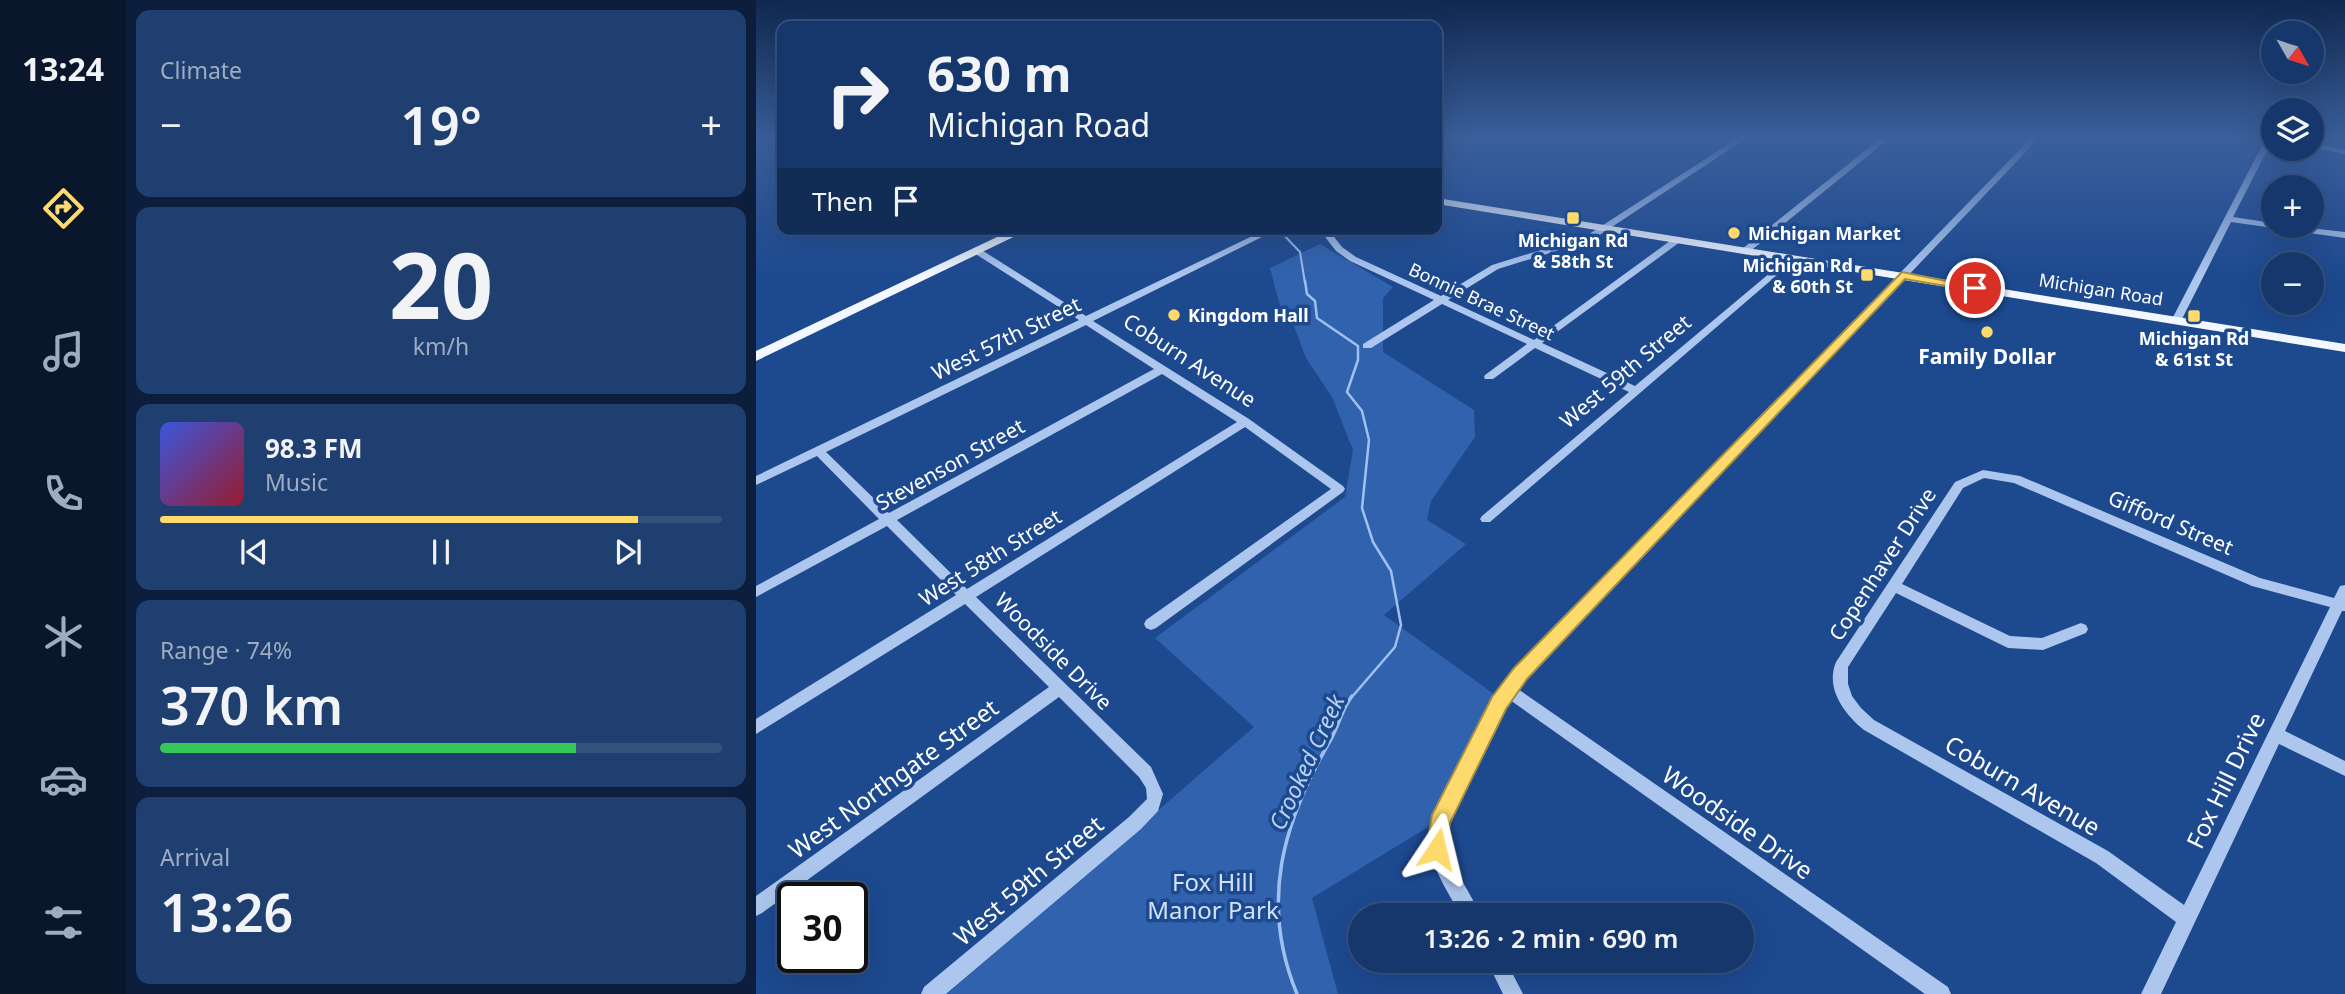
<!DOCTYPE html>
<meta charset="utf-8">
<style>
:root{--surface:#16376b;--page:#1f3f71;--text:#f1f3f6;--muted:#9eacc1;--line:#35517e;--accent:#fdda6b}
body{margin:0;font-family:"Noto Sans",sans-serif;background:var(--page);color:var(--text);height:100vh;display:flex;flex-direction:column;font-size:26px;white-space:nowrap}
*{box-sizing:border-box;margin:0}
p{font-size:23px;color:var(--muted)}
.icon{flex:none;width:38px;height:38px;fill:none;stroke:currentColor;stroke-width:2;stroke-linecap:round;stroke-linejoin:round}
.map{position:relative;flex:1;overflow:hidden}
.drawer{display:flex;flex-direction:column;gap:10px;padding:10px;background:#0c1e3b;width:630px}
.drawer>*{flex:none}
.guide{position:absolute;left:21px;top:21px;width:665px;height:214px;border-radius:14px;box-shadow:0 7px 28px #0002,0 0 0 2px var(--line);background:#16376b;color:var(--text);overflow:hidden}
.needle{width:46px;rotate:129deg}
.tools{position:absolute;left:1505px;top:21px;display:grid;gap:14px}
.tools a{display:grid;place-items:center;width:63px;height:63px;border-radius:50%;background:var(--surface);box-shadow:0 7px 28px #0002,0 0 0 2px var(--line);font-size:35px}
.speed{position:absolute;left:21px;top:882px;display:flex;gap:14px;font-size:35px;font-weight:700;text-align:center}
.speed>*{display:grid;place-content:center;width:91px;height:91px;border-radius:50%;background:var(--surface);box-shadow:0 7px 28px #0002,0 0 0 2px var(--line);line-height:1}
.speed .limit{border:4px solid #111;border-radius:10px;background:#fff;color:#111}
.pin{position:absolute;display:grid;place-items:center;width:60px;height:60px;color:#fff;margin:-30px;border:4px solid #fff;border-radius:50%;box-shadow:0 2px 7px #0007}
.me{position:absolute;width:77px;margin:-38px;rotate:10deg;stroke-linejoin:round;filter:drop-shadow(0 0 5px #0008)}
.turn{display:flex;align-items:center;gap:24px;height:147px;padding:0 35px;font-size:32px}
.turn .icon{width:91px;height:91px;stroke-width:2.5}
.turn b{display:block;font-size:49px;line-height:60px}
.then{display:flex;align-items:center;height:66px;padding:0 35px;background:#0003;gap:14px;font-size:26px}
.big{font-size:52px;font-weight:600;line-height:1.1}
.drawer .widget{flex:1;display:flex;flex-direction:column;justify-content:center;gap:10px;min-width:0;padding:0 24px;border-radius:14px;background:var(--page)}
.drawer .dial{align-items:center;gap:0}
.dial b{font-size:91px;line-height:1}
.song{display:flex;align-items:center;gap:21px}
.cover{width:84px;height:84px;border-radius:10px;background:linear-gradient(135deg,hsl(230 70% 55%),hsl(350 70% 35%))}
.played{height:7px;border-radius:4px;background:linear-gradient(90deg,var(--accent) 85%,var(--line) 85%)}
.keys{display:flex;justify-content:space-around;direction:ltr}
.heat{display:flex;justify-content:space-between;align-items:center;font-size:38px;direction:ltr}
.charge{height:10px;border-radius:5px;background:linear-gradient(90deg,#34c759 74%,var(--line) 0)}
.trip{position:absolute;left:592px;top:903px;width:406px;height:70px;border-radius:35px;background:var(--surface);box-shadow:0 7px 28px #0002,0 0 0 2px var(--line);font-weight:600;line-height:70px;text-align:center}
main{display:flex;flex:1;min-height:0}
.dock{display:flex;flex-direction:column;width:126px;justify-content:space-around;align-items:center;background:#09162b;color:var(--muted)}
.dock .icon{width:49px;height:49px}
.dock .on{color:var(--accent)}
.dock b{font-size:32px;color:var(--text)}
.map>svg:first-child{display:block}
.green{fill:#3162ad}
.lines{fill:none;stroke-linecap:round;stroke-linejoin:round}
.stream-far2{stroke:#a0c0ef;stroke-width:2}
.stream-far1{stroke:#a0c0ef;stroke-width:2.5}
.stream{stroke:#a0c0ef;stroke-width:3.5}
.minor{fill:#acc6ed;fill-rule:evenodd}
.major{fill:#f3f7ff;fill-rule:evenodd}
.route{fill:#fdda6b;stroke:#a48e46;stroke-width:2}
.poi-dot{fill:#fdda6b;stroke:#1d498f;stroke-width:2.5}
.labels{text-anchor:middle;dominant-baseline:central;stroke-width:7;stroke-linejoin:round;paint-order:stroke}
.far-poi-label{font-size:18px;font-weight:bold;fill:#fff;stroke:#1d498f;text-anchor:start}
.far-street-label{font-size:18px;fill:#fff;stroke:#1d498f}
.street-label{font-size:21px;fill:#fff;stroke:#1d498f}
.poi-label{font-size:21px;font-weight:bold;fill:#fff;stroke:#1d498f}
.water-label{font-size:23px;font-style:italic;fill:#b8d1f4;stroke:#1d498f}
.near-street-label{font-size:24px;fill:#fff;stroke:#1d498f}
.near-park-label{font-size:24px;fill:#d2e2fa;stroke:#1d498f}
</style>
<main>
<nav class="dock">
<b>13:24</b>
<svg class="icon on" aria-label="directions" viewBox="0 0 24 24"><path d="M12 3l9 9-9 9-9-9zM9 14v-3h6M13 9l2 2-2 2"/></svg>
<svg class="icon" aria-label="music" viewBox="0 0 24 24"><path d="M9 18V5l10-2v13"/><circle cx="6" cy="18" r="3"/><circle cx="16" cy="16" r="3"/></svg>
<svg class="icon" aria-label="phone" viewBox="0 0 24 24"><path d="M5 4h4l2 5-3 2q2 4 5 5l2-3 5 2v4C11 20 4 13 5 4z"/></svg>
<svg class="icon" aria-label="climate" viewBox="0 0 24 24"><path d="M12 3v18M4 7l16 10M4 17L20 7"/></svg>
<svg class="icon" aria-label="car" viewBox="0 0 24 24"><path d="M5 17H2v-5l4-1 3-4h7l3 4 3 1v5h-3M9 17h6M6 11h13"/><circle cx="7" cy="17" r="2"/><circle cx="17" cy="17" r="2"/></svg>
<svg class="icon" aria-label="filters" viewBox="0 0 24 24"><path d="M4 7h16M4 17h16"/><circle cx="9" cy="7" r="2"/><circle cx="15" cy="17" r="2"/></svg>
</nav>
<section class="drawer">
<div class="widget"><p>Climate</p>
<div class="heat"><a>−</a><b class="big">19°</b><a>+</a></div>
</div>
<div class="widget dial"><b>20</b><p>km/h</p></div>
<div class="widget">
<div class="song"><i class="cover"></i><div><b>98.3 FM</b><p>Music</p></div></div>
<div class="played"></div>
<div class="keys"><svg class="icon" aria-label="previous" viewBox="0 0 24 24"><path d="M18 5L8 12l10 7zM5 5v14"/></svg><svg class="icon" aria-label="pause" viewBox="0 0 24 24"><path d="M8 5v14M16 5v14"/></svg><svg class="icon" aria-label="next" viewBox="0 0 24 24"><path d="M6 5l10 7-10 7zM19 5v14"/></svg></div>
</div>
<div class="widget"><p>Range · 74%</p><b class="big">370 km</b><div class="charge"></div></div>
<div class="widget"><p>Arrival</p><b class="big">13:26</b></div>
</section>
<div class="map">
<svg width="1589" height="994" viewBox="0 0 1589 994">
<rect width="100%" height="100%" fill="#1d498f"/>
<!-- green -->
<polygon class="green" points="564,244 637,287 627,298 627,352 718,410 719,437 675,501 671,520 710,544 628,615 738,694 672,827 556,898 582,994 191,994 498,727 399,638 589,497 597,450 576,397 550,358 536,321 524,306 514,268"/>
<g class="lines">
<!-- stream-far2 -->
<polyline class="stream-far2" points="522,229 544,252 549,283"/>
<!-- stream-far1 -->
<polyline class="stream-far1" points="549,281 551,294 559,301 561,318 602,346 602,360 591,392 606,411 613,440 606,508 617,542 635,571 645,625 639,647 595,698"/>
<!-- stream -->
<path class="stream" d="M541 994C503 902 527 822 575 739 583 725 586 709 596 696"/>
<!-- minor -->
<g class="minor">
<polygon points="982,138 991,138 836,240 742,269 692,300 778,340 918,238 924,238 924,242 786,343 879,386 1034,256 1041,258 734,522 726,522 724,519 726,516 873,392 779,348 737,379 729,379 728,377 729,375 771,344 686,304 615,348 607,348 607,344 678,300 594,261 580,251 563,229 572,229 586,247 600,257 685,296 736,265 830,236"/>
<polygon points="1125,138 1134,138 992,253 986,253 986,249"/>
<path d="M1275 138H1283L770 677 762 689 1192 987 1195 994H1169L754 700 691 823C686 860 711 883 724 915H705C689 887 663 850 677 816L738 698 760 669Z"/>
<polygon points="1510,138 1517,139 1477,217 1517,223 1517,226 1536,226 1589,232 1589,238 1475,222 1425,321 1420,324 1417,323 1415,321"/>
<polygon points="1556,143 1589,150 1589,154 1556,147"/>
<path d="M511 229H522L337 321 493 419 587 486 589 489 587 492 400 628 395 630 390 628 388 624 390 620 575 489 489 427 220 597 395 767 407 794 402 811 385 829 190 994H165L168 987 373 817 391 799 390 788 383 777 303 697 6 913 0 916V896L293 687 209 604 0 734V719L200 595 131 526 0 597V586L123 519 61 456 0 485V476L323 320 218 253V249H224L330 316ZM330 325 398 369 133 513 70 452ZM406 374 481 422 211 589 141 520Z"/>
<path d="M1227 470 1264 476 1504 578 1578 598 1584 586 1589 585V611H1586L1529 731 1589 761V776L1523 744 1405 994H1385L1420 922 1340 863 1108 730C1088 714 1069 688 1080 662L1199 482ZM1228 478 1258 483 1496 586 1574 607 1428 905 1352 851 1118 720 1105 708 1096 696 1092 684V667L1140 593 1252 648 1287 650 1330 633 1332 629 1330 625 1325 623 1286 638 1254 636 1146 584 1207 488Z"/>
<polygon points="731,961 750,961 767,994 747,994"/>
</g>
<!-- major -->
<g class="major">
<polygon points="681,198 1589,344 1589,352 681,204"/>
<polygon points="258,229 274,229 0,361 0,351"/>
</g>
</g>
<!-- sky -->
<linearGradient id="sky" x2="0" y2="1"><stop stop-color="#10284f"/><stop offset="0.5" stop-color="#3a5f9b"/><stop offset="1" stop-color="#3a5f9b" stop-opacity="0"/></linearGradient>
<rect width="1589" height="277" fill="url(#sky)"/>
<!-- route -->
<polygon class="route" points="1146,272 1225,288 1219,291 1149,279 771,679 750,709 694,823 689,857 681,860 674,857 670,849 676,815 736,697 758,668"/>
<!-- markers -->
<g class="poi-dot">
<rect x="810" y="211" width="14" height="14" rx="3.5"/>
<circle cx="978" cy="233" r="7"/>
<rect x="1104" y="268" width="14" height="14" rx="3.5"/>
<circle cx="418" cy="315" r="7"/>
<rect x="1431" y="309" width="14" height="14" rx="3.5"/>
<circle cx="1231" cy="332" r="7"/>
</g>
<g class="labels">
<!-- far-poi labels -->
<g class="far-poi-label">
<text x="992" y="233">Michigan Market</text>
<text x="817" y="240" text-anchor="middle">Michigan Rd<tspan x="817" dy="21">&amp; 58th St</tspan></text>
<text x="1097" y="265" text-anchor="end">Michigan Rd<tspan x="1097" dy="21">&amp; 60th St</tspan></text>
<text x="432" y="315">Kingdom Hall</text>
<text x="1438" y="338" text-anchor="middle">Michigan Rd<tspan x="1438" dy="21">&amp; 61st St</tspan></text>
</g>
<!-- far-street labels -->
<g class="far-street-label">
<text transform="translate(1345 289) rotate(9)">Michigan Road</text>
<text transform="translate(726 301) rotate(25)">Bonnie Brae Street</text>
</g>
<!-- street labels -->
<g class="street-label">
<text transform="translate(250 338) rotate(-26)">West 57th Street</text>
<text transform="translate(434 360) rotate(33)">Coburn Avenue</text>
<text transform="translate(869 371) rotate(-40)">West 59th Street</text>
<text transform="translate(194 464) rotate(-29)">Stevenson Street</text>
<text transform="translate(1415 522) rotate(23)">Gifford Street</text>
<text transform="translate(234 557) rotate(-32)">West 58th Street</text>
<text transform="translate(1126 564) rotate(-57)">Copenhaver Drive</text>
<text transform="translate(298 651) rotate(45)">Woodside Drive</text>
</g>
<!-- poi labels -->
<g class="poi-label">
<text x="1231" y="356">Family Dollar</text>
</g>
<!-- water labels -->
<g class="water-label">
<text transform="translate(550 762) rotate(-65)">Crooked Creek</text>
</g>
<!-- near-street labels -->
<g class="near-street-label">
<text transform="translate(137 778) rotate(-36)">West Northgate Street</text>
<text transform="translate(1469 780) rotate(-64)">Fox Hill Drive</text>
<text transform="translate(1267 785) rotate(30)">Coburn Avenue</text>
<text transform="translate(982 822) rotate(35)">Woodside Drive</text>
<text transform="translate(272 880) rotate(-40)">West 59th Street</text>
</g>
<!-- near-park labels -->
<g class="near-park-label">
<text x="457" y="881">Fox Hill<tspan x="457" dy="28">Manor Park</tspan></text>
</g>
</g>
</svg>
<div class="tools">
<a><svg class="needle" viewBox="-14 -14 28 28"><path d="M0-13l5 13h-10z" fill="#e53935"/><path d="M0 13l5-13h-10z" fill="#9eacc1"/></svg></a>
<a><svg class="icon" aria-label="layers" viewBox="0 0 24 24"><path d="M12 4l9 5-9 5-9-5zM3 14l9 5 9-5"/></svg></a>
<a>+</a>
<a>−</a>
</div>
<div class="speed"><div class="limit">30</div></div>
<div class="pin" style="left:1219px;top:288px;background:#d93025"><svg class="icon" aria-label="arrive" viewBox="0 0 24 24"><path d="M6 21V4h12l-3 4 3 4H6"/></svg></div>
<svg class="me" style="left:681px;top:849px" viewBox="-20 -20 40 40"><path d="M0-17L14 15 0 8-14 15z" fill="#fdda6b" stroke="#fff" stroke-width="4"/></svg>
<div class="trip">13:26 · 2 min · 690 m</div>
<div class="guide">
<div class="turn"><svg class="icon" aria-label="right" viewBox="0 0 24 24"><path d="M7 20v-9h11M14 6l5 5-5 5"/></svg><div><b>630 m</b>Michigan Road</div></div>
<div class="then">Then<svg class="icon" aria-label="arrive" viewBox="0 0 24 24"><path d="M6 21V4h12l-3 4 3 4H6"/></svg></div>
</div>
</div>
</main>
